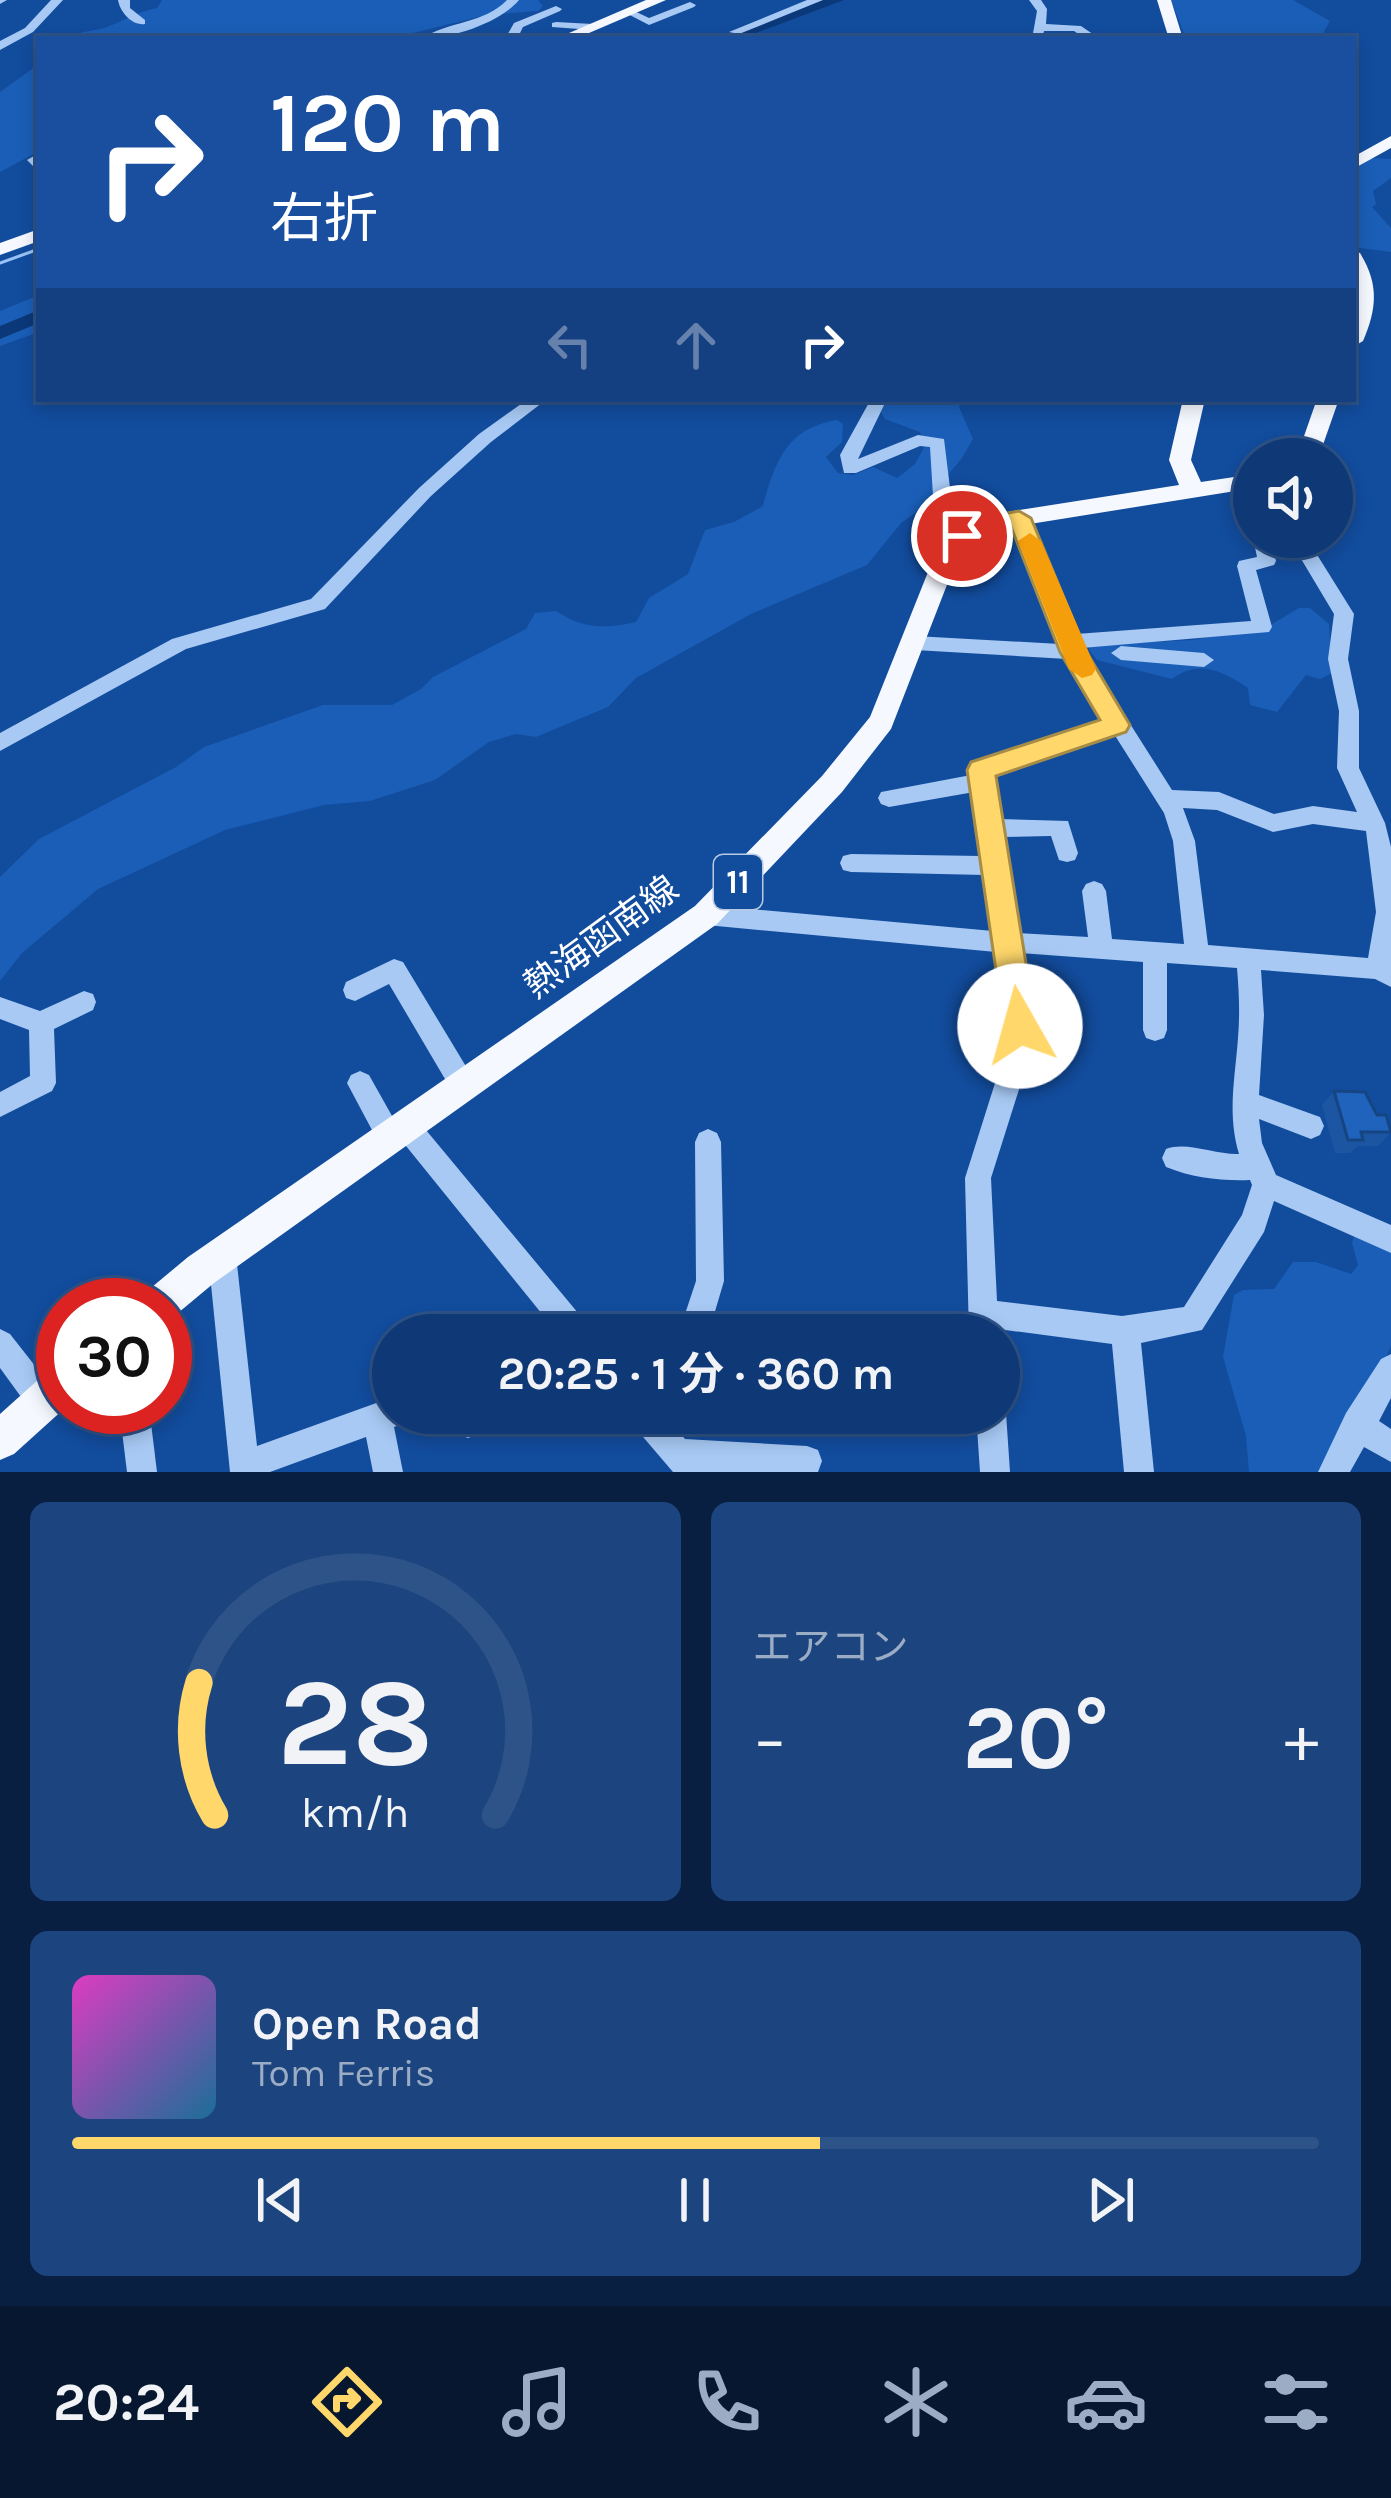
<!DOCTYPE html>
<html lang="ja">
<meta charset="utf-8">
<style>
:root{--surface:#0e3976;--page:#1c447e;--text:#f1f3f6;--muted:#9bacc5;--line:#2e5388;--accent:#ffd76b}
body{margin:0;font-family:Karla,"Noto Sans JP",sans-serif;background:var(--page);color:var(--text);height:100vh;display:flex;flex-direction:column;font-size:45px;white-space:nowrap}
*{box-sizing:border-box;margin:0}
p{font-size:39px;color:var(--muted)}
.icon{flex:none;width:66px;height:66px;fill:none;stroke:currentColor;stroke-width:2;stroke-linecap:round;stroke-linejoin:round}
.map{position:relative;height:1472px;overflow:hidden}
.drawer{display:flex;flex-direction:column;gap:30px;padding:30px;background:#081f41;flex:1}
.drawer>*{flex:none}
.guide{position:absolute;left:36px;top:36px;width:1320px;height:366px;border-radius:0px;box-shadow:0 6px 18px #0003,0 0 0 3px var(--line);background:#1a4fa0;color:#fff;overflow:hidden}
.fabs{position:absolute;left:1233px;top:438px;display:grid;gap:24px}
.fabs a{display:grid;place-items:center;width:120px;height:120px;border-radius:50%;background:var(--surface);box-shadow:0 6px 18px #0003,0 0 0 3px var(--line);font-size:60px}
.speed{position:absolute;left:36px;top:1278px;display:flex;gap:24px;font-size:60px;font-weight:700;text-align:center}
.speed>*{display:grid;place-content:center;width:156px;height:156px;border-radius:50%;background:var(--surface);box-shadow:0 6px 18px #0003,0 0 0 3px var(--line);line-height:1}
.speed .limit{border:18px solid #d22;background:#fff;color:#111}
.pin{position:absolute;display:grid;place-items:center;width:102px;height:102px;color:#fff;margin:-51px;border:6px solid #fff;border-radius:50%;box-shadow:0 3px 12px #0007}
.me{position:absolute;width:132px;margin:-66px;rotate:353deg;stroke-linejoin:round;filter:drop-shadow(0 0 9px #0008)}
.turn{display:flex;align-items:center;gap:42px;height:252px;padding:0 36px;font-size:54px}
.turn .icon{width:156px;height:156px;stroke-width:2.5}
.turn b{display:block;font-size:84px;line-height:102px}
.lanes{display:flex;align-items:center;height:114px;padding:0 36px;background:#0003;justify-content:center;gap:60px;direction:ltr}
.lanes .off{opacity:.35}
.big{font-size:90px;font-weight:700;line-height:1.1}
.drawer .tile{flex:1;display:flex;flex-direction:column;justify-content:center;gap:18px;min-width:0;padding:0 42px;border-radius:18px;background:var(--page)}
.drawer .dial{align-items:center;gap:0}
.dial svg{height:312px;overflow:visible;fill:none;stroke:var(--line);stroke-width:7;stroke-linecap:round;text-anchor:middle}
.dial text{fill:var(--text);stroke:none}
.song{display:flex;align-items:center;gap:36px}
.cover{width:144px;height:144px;border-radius:18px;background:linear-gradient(135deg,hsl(310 70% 55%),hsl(200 70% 35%))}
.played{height:12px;border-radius:6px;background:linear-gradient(90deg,var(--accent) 60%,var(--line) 60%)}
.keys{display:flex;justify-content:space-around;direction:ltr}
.heat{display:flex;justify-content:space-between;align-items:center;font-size:66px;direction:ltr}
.drawer .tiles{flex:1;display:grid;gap:30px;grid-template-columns:1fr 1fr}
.tile:last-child{grid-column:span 2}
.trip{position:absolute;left:372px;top:1314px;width:648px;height:120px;border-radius:60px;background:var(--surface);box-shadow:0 6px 18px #0003,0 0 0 3px var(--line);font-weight:700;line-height:120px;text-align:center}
.tab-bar{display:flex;height:192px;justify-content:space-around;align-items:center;background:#06172f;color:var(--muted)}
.tab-bar .icon{width:84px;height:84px}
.tab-bar .on{color:var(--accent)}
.tab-bar b{font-size:54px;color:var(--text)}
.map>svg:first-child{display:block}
.green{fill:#1a5eb7}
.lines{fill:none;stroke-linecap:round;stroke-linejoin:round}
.stream{stroke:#99c3f7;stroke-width:3}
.river{fill:#0b3879;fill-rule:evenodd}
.minor{fill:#a7c9f4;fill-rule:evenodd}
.major{fill:#f5f8ff;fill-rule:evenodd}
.wall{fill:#1c55a2}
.building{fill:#2063bc;stroke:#164584;stroke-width:3}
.route{fill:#ffd76b;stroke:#a68c46;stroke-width:3}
.slow{fill:#f59e0b}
.labels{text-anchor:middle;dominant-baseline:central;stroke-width:12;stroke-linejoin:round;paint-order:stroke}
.shield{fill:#124c9d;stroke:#b8c9e2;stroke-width:3}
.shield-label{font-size:33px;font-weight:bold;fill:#fff}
.street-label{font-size:36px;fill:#fff;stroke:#124c9d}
</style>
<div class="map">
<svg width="1391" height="1472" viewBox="0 0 1391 1472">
<rect width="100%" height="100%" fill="#124c9d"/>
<!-- green -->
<g class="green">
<path d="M162 0H538L543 6 538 11 487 15 405 35 362 39H67C81 30 93 32 107 27 125 20 137 12 157 8Z"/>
<polygon points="1171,0 1293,0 1330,21 1320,39 1186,39"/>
<polygon points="39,64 39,151 0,172 0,92"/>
<polygon points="1353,157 1391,159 1391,178 1373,191 1376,204 1372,207 1391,228 1391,252 1353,247"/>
<polygon points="39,295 39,332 0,346 0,311"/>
<path d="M887 399H962L959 407 973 439 962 458 918 511 901 523 867 565 751 614 636 678 608 707 536 737 516 734 489 742 435 780 370 801 324 805 225 830 98 889 22 953 0 981V877L39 839 176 767 204 747 323 705H392L421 689 433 677 526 629 535 613 556 611C583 629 605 629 636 622L649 598 688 574 705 530 734 522 763 506C775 463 786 428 837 420L843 424 842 442 826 457 838 473 853 475 873 467 897 478 915 464 925 446 920 432 885 419 881 412Z"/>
<path d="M1299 608H1310L1329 624 1332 673 1320 679 1306 675 1277 712 1250 705 1248 688C1220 669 1198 660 1172 679L1097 660 1089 650 1091 645 1193 640 1239 630 1257 633Z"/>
<polygon points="1355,1233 1391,1243 1391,1346 1380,1372 1334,1438 1323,1472 1249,1472 1246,1436 1223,1357 1234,1295 1243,1290 1274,1289 1293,1262 1316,1262 1351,1274 1358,1265 1352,1243"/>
</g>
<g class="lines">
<!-- stream -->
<polyline class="stream" points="0,263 39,249"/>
<!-- river -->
<g class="river">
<polygon points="823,0 844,0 740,39 719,39"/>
<polygon points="39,310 39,323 0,339 0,326"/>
</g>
<!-- minor -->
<g class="minor">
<polygon points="0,0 7,0 0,4"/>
<polygon points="51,0 63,0 33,32 0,50 0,41 25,28"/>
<path d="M118 0H130V8L145 20V24C132 26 120 12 118 0Z"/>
<path d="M507 0H519C500 23 450 39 421 39 448 21 484 24 507 0Z"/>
<polygon points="807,0 823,0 739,34 729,32"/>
<polygon points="1029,0 1041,0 1047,9 1046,24 1081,26 1100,39 1086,39 1074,31 1044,31 1042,39 1032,39 1037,11"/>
<polygon points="690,2 696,5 694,7 649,25 624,12 630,9 649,18"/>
<polygon points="556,6 562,9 560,11 523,27 517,39 505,39 514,23"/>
<polygon points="556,22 593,24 599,27 593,30 552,27 552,23"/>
<polygon points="34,156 39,158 39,172 27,160"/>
<polygon points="528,399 547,399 491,442 431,496 325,609 186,649 0,751 0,733 172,639 311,599 419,488 479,434"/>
<polygon points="871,399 887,399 858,459 918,435 944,439 951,496 971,536 968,540 956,540 933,496 930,447 920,446 856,473 844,473 840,455"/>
<polygon points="1237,478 1243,480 1254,498 1254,520 1248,518 1228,484"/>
<path d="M1019 512 1028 518 1076 634 1251 621 1237 566 1239 561 1257 557 1253 537 1254 535 1271 537 1276 561 1274 565 1256 570 1272 627 1269 632 1082 648 1172 790 1219 792 1274 814 1313 806 1357 812 1337 768 1339 711 1328 659 1334 614 1288 537H1306L1354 614 1348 659 1359 711V768L1385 823 1391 847V987L1375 979 1261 970 1264 1015 1259 1095 1320 1117 1324 1126 1320 1135 1311 1139 1259 1119 1262 1143 1276 1175 1391 1225V1253L1274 1201 1264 1232 1202 1330 1141 1343 1154 1472H1124L1112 1344 998 1329 999 1335H969L965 1178 1008 1042 996 952 706 925 698 922 694 915 698 908 706 905 993 931 985 875 851 872 843 870 840 863 843 856 851 854 982 856 974 792 889 807 881 804 878 798 881 792 971 775 973 763 1106 721 1067 659 915 650 905 643 915 636 1060 644 1010 518ZM1114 734 1164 813 1173 841 1184 944 1112 939 1106 891 1102 884 1094 881 1086 884 1082 891 1088 937 1017 933 1002 837 1051 836 1059 860 1067 862 1075 860 1078 853 1068 821 999 819 992 774ZM1183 808 1217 810 1273 832 1313 824 1366 831 1376 912 1368 958 1208 945 1195 841ZM1020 953 1143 962V1030L1146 1038 1155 1041 1164 1038 1167 1030V963L1237 968C1239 992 1240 1014 1238 1038 1235 1079 1227 1114 1239 1154 1216 1155 1187 1141 1166 1149L1162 1158 1166 1167C1193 1178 1221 1181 1250 1180L1252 1185 1242 1215 1184 1307 1122 1316 997 1301 991 1178 1034 1042Z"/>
<polygon points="1121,646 1204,653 1214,660 1204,667 1121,660 1111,653"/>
<polygon points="394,959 403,962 473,1078 477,1087 473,1096 464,1099 455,1096 389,984 355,1001 346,998 343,990 346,982"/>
<polygon points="84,991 93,994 96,1002 93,1010 54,1029 56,1083 52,1091 0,1117 0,1092 30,1076 29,1030 0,1019 0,997 40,1011"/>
<polygon points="360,1071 369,1075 396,1123 407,1114 416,1118 588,1325 593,1335 559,1335 402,1141 399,1147 390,1151 381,1147 347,1083 351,1075"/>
<polygon points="708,1129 717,1133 721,1142 724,1281 708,1335 678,1335 696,1281 695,1142 699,1133"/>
<polygon points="222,1241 232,1245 236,1255 257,1446 393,1397 393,1413 408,1413 404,1423 394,1427 403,1472 373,1472 366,1437 270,1472 230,1472 208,1255 212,1245"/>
<polygon points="0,1329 10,1334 54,1390 58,1401 54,1412 43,1416 32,1412 0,1368"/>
<polygon points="1391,1354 1391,1398 1379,1421 1391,1429 1391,1462 1364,1447 1350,1472 1318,1472 1346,1413 1381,1359"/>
<polygon points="999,1401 1006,1413 1010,1472 980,1472 976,1413 999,1413"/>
<polygon points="119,1407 149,1407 157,1472 127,1472"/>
<polygon points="451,1413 481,1413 483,1423 479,1434 468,1438 457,1434"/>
<polygon points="628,1413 663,1413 685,1439 807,1446 818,1450 822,1461 818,1472 673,1472 632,1424"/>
</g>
<!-- major -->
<g class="major">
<polygon points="646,0 666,0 575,39 555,39"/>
<polygon points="1157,0 1171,0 1183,39 1169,39"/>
<polygon points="1391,136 1391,148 1353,169 1353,157"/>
<polygon points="39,229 39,241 0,255 0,243"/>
<path d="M1353 251 1360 253C1379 284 1377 308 1363 341L1353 347Z"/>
<polygon points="1183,399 1205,399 1191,460 1201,482 1254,474 1254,488 999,529 970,542 957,559 891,729 842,792 717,924 214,1283 172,1318 165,1321 165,1305 141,1305 146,1292 188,1257 695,906 822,776 870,717 934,557 954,530 994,514 1179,485 1169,460"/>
<polygon points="1317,399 1339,399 1318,459 1296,459"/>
<polygon points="63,1365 66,1407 14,1454 0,1460 0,1414 49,1370"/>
</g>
</g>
<!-- wall -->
<polygon class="wall" points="1334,1091 1377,1115 1391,1132 1378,1146 1358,1146 1350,1153 1335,1153 1322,1105"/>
<!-- building -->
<polygon class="building" points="1334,1091 1365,1092 1377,1115 1386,1115 1391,1132 1361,1132 1363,1140 1348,1140"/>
<!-- route -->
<polygon class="route" points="1019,511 1031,518 1086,651 1130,725 1126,732 996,776 1036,1026 1031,1037 1020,1041 1008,1037 1004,1026 967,770 971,762 1100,720 1060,652 1011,527 962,544 950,536 986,517"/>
<!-- slow -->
<polygon class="slow" points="1030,533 1041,541 1096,669 1092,675 1082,678 1069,669 1018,541"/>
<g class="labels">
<!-- shield labels -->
<rect class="shield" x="714" y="855" width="48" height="54" rx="9"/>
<g class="shield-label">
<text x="738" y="882">11</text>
</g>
<!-- street labels -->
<g class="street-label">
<text transform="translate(601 937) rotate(-36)">熱海函南線</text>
</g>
</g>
</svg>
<div class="fabs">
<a><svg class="icon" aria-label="sound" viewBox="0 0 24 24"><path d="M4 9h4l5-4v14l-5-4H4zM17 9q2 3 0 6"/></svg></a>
</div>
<div class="speed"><div class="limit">30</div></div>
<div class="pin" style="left:962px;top:536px;background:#d93025"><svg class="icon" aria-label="arrive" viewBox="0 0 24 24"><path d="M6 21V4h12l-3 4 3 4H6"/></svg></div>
<svg class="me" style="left:1020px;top:1026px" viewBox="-20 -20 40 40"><circle r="19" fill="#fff"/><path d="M0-13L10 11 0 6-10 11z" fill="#ffd76b"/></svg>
<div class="trip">20:25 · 1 分 · 360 m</div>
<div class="guide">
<div class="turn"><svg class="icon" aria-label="right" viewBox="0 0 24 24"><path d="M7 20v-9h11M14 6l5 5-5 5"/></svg><div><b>120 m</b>右折</div></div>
<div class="lanes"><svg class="icon off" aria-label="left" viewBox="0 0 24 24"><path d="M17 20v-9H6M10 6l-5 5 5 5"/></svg><svg class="icon off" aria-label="ahead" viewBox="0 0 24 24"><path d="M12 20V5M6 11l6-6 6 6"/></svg><svg class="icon" aria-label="right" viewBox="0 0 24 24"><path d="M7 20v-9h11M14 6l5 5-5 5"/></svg></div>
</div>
</div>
<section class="drawer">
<div class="tiles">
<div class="tile dial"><svg viewBox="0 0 100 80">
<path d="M14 69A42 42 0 1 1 86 69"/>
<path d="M14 69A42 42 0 0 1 10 35" stroke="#ffd76b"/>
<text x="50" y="56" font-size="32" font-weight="700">28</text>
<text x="50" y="72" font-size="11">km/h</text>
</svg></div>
<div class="tile"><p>エアコン</p>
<div class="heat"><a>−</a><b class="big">20°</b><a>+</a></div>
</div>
<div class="tile">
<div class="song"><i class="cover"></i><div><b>Open Road</b><p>Tom Ferris</p></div></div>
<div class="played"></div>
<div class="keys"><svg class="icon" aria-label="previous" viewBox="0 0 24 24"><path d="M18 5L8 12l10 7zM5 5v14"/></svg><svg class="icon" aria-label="pause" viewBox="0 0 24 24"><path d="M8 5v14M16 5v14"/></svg><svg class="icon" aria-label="next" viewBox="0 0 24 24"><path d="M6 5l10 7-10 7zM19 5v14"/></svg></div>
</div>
</div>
</section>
<nav class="tab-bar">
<b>20:24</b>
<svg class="icon on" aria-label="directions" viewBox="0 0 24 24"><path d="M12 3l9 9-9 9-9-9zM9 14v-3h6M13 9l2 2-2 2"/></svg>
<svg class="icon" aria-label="music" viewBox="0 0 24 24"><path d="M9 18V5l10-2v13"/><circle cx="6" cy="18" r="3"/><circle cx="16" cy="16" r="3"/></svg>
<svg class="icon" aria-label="phone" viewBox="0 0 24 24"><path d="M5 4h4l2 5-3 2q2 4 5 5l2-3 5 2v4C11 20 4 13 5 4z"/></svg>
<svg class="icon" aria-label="climate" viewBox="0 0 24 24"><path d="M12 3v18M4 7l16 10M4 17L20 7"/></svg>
<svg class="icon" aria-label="car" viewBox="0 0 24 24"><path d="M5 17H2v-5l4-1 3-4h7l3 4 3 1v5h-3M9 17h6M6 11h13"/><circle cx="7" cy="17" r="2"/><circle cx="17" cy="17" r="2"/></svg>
<svg class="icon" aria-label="filters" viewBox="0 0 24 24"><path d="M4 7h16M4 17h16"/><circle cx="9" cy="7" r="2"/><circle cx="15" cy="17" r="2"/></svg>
</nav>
